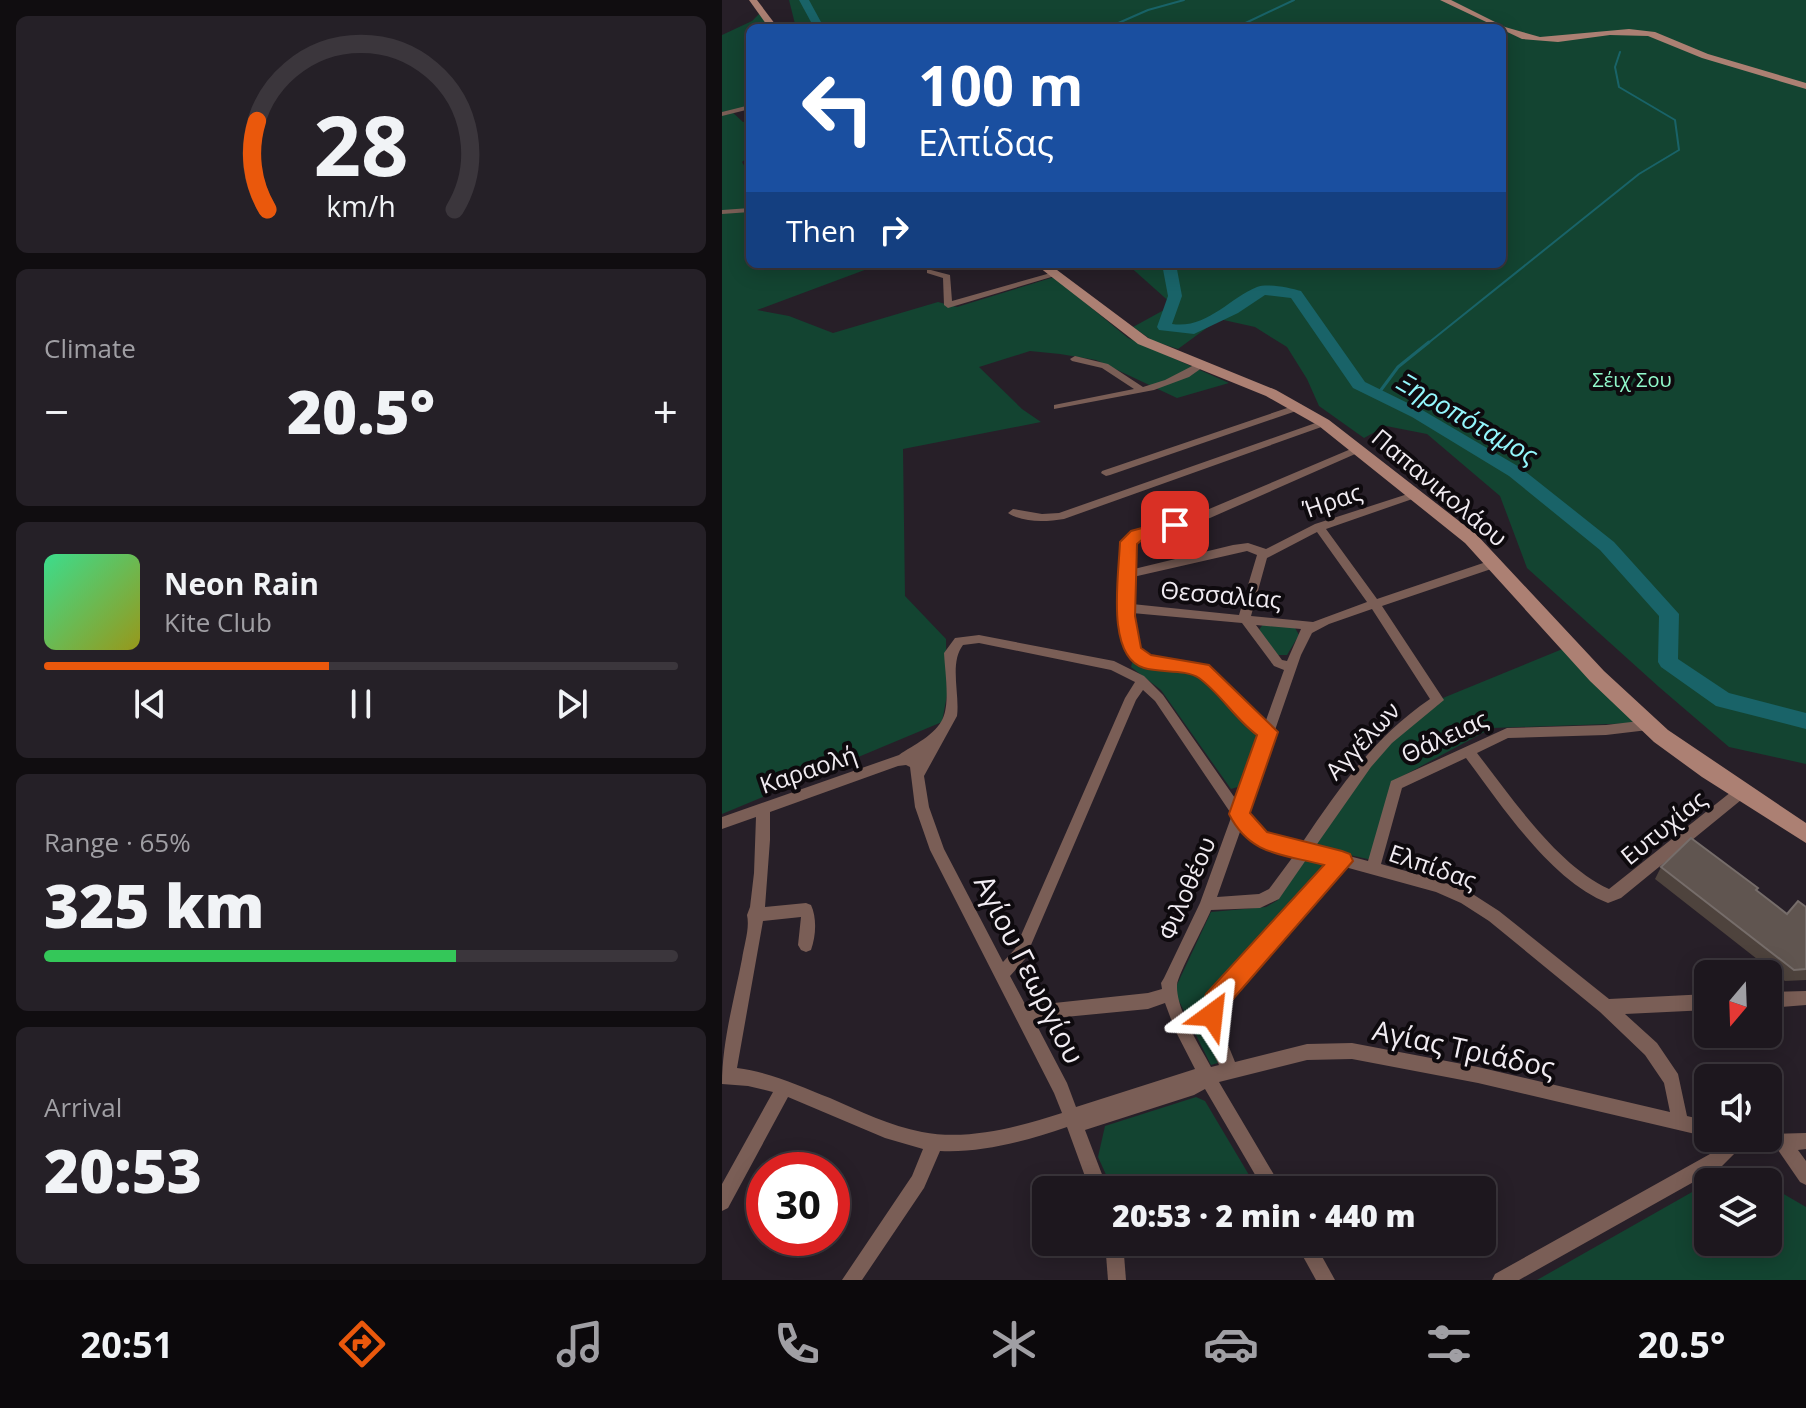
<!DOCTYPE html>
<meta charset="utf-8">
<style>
:root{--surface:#1d171e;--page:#252027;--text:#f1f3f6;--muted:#a09fa4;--line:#3b363c;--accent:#ea580c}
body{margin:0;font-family:"Open Sans",sans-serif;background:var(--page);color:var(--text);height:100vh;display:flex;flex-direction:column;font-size:30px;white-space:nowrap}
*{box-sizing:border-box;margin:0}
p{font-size:26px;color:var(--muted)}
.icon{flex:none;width:44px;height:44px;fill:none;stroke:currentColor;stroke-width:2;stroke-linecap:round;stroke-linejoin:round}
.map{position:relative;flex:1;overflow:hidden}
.details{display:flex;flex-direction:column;gap:16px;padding:16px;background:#100d10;width:722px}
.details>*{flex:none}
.banner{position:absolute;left:24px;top:24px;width:760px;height:244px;border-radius:12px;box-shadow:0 4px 20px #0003,0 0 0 2px var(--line);background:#1a4fa0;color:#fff;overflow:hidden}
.needle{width:52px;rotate:199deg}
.controls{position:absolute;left:972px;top:960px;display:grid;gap:16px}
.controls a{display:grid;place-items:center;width:88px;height:88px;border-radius:12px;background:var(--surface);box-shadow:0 4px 20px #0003,0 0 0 2px var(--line);font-size:40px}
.speed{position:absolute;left:24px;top:1152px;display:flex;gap:16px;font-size:40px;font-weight:700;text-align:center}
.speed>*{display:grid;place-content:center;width:104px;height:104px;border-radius:50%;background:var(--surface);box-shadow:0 4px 20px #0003,0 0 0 2px var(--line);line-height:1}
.speed .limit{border:12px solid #d22;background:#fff;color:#111}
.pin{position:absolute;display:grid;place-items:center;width:68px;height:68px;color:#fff;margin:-34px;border-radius:16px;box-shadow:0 4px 12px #0006}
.me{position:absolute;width:88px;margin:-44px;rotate:30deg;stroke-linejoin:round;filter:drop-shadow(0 0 6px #0008)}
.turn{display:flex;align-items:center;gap:28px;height:168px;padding:0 40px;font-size:36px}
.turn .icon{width:104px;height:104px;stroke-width:2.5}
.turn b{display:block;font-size:56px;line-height:68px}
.then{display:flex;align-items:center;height:76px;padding:0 40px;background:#0003;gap:16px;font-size:30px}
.big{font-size:60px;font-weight:800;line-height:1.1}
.details .widget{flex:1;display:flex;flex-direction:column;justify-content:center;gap:12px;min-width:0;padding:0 28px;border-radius:12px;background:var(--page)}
.details .dial{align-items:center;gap:0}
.dial svg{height:208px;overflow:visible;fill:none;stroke:var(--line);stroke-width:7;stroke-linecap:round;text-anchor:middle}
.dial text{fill:var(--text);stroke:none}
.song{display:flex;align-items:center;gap:24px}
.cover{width:96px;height:96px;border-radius:12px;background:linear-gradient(135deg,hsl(150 70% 55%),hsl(60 70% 35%))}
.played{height:8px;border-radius:4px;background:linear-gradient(90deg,var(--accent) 45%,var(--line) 45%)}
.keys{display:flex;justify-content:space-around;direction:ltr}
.heat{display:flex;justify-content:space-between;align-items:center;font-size:44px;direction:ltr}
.charge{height:12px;border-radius:6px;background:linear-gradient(90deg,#34c759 65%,var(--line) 0)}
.trip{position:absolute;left:310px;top:1176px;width:464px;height:80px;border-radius:12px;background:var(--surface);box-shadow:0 4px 20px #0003,0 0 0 2px var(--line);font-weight:800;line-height:80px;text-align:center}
.tabs{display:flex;height:128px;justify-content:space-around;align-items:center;background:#0c090c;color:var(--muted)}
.tabs .icon{width:56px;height:56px}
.tabs .active{color:var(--accent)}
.tabs b{font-size:36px;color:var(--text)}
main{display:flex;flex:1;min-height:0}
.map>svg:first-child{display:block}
.green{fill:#134431}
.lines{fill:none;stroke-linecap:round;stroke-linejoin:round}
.stream-far1{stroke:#196368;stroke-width:2}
.stream{stroke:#196368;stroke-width:3}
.river{fill:#196368;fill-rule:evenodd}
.street{fill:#7a5e56;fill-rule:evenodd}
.secondary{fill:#ac8073;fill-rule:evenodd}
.wall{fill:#4e433d}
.building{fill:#605550;stroke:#766d6a;stroke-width:2}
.route{fill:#ea580c;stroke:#983908;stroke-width:2}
.labels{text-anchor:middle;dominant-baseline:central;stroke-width:8;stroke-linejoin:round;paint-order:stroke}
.far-park-label{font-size:20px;fill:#92facc;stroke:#0e0a0e}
.street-label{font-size:24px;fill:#f1ecf2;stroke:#0e0a0e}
.water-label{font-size:26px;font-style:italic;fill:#94f7fd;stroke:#0e0a0e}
.near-street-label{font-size:28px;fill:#f1ecf2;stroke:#0e0a0e}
</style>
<main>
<section class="details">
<div class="widget dial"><svg viewBox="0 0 100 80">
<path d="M14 69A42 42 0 1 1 86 69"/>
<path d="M14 69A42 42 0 0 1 10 35" stroke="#ea580c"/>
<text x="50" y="56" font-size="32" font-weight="700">28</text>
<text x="50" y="72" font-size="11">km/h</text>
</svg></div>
<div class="widget"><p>Climate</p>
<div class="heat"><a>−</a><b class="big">20.5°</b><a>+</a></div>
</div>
<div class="widget">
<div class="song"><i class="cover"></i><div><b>Neon Rain</b><p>Kite Club</p></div></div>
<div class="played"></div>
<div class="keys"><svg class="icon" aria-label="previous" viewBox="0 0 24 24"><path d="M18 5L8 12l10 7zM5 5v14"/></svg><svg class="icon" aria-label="pause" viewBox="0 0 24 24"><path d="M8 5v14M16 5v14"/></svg><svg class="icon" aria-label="next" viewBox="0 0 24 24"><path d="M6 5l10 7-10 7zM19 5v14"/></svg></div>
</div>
<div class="widget"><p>Range · 65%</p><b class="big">325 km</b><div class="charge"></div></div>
<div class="widget"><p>Arrival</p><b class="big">20:53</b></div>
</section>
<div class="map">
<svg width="1084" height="1280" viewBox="0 0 1084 1280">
<rect width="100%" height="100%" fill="#271f28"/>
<!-- green -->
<g class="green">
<polygon points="67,0 1084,0 1084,764 1007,747 937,687 805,568 778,496 705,434 664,426 642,438 597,406 585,379 565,347 533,327 497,319 456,349 431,341 411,327 451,305 405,264 780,264 780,28 74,28"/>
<polygon points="37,14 46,20 47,28 28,28 28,98 22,100 25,107 9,111 21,122 28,121 28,155 20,162 25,171 28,171 28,264 156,265 35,310 67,316 111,333 216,302 235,307 332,277 406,338 507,383 455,398 374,360 338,354 308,351 257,367 300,409 319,422 181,449 183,596 224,639 225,695 220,722 0,814 0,35 30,21"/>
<polygon points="541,624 572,626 577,635 565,655 556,655 537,630"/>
<path d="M843 648 916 723 770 728 675 779 650 860 623 854 548 929 488 998 499 1062 489 1065 452 991 489 912 544 907 556 900C602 833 645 749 716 705V700Z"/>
<path d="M411 659C434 670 458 666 481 675L538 734 519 786 509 789 439 690 409 667Z"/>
<polygon points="474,1097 483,1101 530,1180 508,1190 391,1190 376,1157 383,1126"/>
<polygon points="986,1183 986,1242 1046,1242 1046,1185 1084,1207 1084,1280 815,1280"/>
</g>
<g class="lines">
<!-- stream-far1 -->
<g class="stream-far1">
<polyline points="385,28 426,10 462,0"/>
<polyline points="513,28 572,0"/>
<polyline points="705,344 917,174 957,150 953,120 897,87 893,67 898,52"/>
</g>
<!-- stream -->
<polyline class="stream" points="656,394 676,367 707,342"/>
<!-- river -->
<g class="river">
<polygon points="77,0 87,0 99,22 97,28 87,28 89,22"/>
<path d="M440 264H454L460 296 450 324C485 329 506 299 535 287 546 283 568 288 579 291L643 382 702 411 799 468 892 542 957 614 956 659 1007 693 1084 713V729L994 706 939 667 936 662 937 616 878 550 787 476 690 417 631 388 569 298 543 295 516 313 472 334 437 330 435 327 446 296Z"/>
</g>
<!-- street -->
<g class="street">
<polygon points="28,105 28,109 0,116 0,112"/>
<polygon points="28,208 28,212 0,214 0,210"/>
<polygon points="205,269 228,275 230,301 332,272 336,275 226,308 222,305 221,278 205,273"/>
<polygon points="353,356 386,364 421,387 443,380 476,363 482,363 484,365 467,377 432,390 332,409 332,405 412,389 380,368 350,361 348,359"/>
<polygon points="577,404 580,405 580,409 388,475 384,476 379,473 380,471"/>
<path d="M602 420 607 423 605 425 342 519C324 522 301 523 286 513L291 509 320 514 337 513Z"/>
<path d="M636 446 641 449 640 451 488 518 418 539 412 543V569L511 545 526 543 544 549 593 524 695 491 699 492 700 494 699 496 604 529 655 599 770 560H778L780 563 778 566 660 606 722 700 670 743 649 767 593 847 646 861 669 781 785 728 884 725 926 720 931 721 932 725 931 729 926 730 884 735 786 738 755 753C790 798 835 865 887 889L1014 788 1019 786 1024 788 1026 792 1024 796 899 898 886 903C829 881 780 806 744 758L680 788 659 864 716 880 749 893 777 911 887 999 986 994V1010L903 1014 935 1043 956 1074 965 1116 986 1121V1137L756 1083 630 1059 585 1060 497 1082 561 1190H542L483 1089 472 1095 363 1130 386 1190H368L345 1127C304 1141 261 1153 218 1151L202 1188 140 1280H120L190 1176 201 1149 163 1138 66 1097 6 1208 0 1211V1184L51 1092 26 1086 0 1084C0 1042 12 1000 20 959 22 945 28 928 25 915L28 907 32 873 34 817 0 829V817L177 755C191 745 214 735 221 718 228 702 223 671 222 653L233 638 257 635 392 661 422 676 441 695 515 801 539 734 481 676 467 670 425 666 413 660 406 654 397 608 401 542 410 533 480 512ZM595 532 645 602 591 622 529 616 545 558ZM525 551 535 555 517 615 410 604 411 577ZM650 609 708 699C651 738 618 787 580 843 553 836 541 838 524 814L579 655 590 633 607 624ZM410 613 520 623 552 666 562 670 543 723C523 705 507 677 483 666 461 656 435 665 416 649ZM534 625 579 629 565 661 560 660ZM257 643 389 670 413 682 403 698 293 949 281 962 222 849 207 807 202 776 235 716C238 694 227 663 241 645ZM421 690 433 701 510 815 478 903 442 978 439 983 440 989 426 993 304 1006 288 976 303 959 414 700ZM184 765 188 767 193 807 208 850 332 1093 340 1113C296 1127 246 1141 200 1132 168 1126 138 1111 108 1098 77 1086 48 1072 15 1068L41 921 79 917 76 945 79 950 84 952 89 950C94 936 95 918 89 905L84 903 43 907 48 840V812L176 766ZM519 829 532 842 573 854 547 889 537 894 495 897ZM586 857 609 863 485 999C477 1021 487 1045 497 1065L489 1067C478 1046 454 1010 455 985 456 974 483 925 489 910L538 908 557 899ZM623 867 714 892 739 903 767 921 878 1012 923 1055 942 1083 948 1112 756 1067 630 1043 585 1044 513 1062 500 1030 498 1007ZM443 1003 453 1030 473 1069 354 1107 345 1083 312 1020 426 1009Z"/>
<polygon points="1084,991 1084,1005 1046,1008 1046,992"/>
<polygon points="1084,1133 1084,1149 1076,1150 1084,1161 1084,1185 1078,1182 1056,1150 1046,1150 1017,1144 1014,1152 1000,1166 797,1280 770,1280 773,1274 988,1154 1002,1138 1046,1138 1046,1134"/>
<polygon points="383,1242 401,1242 404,1280 386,1280"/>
<polygon points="573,1242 592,1242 613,1280 594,1280"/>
</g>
<!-- secondary -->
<g class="secondary">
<polygon points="27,0 35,0 56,28 47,28"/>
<polygon points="718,0 729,0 783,27 818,37 907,29 933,32 986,54 1084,83 1084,89 980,58 926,36 888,35 836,42 800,39"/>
<polygon points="313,264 327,264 426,338 554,390 607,420 755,535 882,671 946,730 1084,823 1084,843 980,777 932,742 868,681 743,543 597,426 544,396 416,344"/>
</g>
</g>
<!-- wall -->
<polygon class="wall" points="939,867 1034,890 1065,914 1084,907 1084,980 1063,981 933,879"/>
<!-- building -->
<polygon class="building" points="969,838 1036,888 1034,890 1065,914 1076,901 1084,907 1084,969 1072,970 939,867"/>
<!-- route -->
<path class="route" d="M453 519 461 525 459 529 421 539 415 544 413 616 419 648 429 655 487 665 556 732 528 813 545 832 620 851 628 854 631 861 504 1007 498 1024 490 1027 482 1024 478 1015 484 994 602 865C561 854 528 856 507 814L535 735C513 719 499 694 477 678 464 669 438 673 422 668 383 656 397 574 398 542L409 531Z"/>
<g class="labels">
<!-- far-park labels -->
<g class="far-park-label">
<text x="910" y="379">Σέιχ Σου</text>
</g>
<!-- street labels -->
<g class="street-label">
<text transform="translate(718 487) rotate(40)">Παπανικολάου</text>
<text transform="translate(610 500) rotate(-19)">Ήρας</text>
<text transform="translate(499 594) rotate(5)">Θεσσαλίας</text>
<text transform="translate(722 736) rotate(-25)">Θάλειας</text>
<text transform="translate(640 740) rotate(-47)">Αγγέλων</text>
<text transform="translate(86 769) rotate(-19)">Καραολή</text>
<text transform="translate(941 827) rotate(-39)">Ευτυχίας</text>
<text transform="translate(711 866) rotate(19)">Ελπίδας</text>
<text transform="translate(464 888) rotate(-67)">Φιλοθέου</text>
</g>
<!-- water labels -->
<g class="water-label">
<text transform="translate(746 418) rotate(30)">Ξηροπόταμος</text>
</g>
<!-- near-street labels -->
<g class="near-street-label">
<text transform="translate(308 969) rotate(63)">Αγίου Γεωργίου</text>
<text transform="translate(742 1048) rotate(12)">Αγίας Τριάδος</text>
</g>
</g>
</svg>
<div class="controls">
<a><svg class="needle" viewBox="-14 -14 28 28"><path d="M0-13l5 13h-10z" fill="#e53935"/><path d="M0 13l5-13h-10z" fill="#a09fa4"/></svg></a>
<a><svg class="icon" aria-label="sound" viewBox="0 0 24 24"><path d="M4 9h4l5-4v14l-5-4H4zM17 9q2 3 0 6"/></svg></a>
<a><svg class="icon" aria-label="layers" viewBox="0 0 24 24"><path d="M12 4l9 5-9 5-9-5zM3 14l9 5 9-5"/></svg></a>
</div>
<div class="speed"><div class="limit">30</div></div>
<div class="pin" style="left:453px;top:525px;background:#d93025"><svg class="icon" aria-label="arrive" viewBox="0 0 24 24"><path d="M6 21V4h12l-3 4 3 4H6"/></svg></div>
<svg class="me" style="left:490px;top:1015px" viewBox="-20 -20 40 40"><path d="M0-17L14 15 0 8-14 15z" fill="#ea580c" stroke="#fff" stroke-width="4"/></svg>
<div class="trip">20:53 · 2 min · 440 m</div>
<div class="banner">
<div class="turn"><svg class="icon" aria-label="left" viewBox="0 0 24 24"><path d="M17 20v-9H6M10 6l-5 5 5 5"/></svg><div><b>100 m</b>Ελπίδας</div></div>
<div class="then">Then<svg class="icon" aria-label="right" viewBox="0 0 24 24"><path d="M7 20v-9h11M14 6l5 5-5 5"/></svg></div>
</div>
</div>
</main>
<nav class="tabs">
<b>20:51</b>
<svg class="icon active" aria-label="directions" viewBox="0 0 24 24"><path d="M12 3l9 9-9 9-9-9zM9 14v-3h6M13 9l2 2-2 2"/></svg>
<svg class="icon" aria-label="music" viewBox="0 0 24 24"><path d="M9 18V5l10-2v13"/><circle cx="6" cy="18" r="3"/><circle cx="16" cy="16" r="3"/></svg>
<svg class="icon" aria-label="phone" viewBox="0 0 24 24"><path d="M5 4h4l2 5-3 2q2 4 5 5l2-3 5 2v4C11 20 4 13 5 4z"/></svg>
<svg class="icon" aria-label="climate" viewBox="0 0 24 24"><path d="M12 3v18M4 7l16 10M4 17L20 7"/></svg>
<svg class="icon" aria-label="car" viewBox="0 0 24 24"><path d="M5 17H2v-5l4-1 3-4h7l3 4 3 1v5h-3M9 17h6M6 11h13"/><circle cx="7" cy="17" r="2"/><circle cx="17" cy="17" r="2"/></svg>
<svg class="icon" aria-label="filters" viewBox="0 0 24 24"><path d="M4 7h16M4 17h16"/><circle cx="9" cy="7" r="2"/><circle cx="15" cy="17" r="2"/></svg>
<b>20.5°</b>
</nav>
